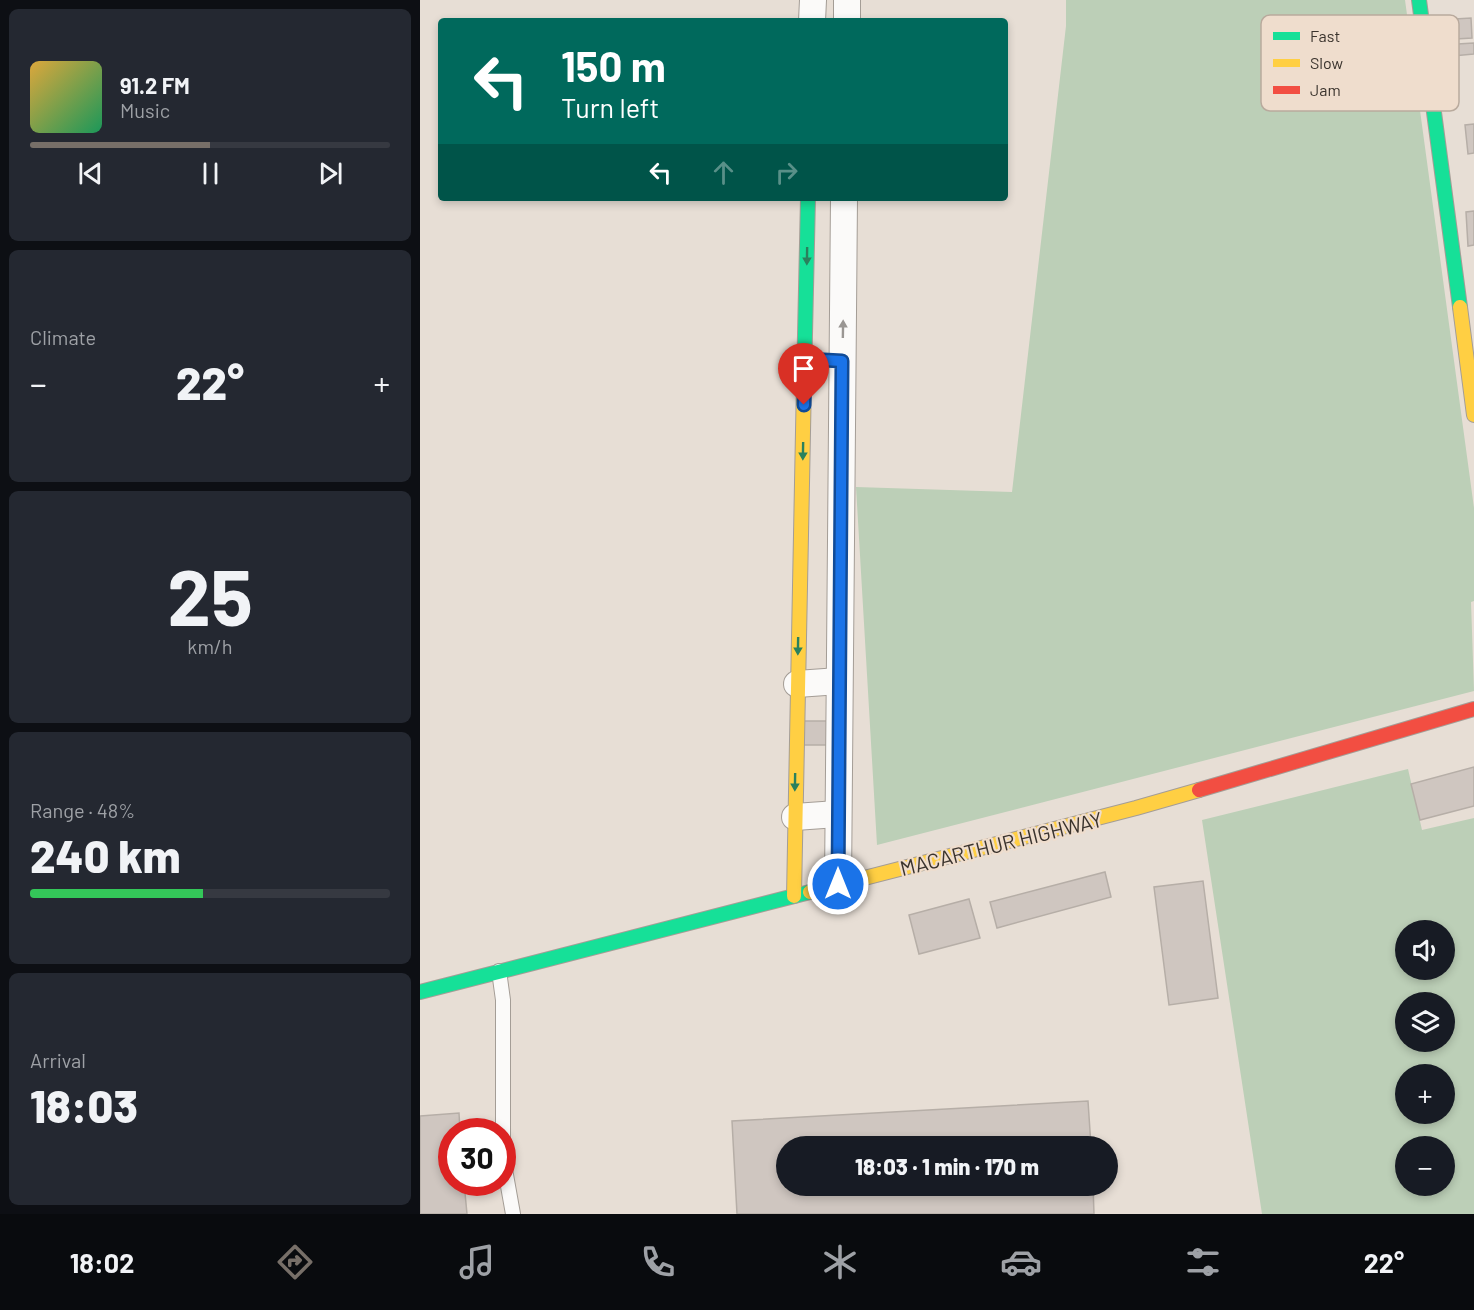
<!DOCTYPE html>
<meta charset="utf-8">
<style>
:root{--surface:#171b24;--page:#242831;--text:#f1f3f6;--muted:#9ea1a6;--line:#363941;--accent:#776f68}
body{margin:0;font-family:Barlow,sans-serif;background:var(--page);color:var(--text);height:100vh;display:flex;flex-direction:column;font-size:22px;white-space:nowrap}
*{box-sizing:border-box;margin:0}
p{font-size:20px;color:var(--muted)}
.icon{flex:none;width:33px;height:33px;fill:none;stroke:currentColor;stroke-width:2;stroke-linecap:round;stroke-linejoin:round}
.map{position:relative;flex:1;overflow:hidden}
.details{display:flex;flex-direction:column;gap:9px;padding:9px;background:#0d0f14;width:420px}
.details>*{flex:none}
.hud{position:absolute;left:18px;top:18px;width:570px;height:183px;border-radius:6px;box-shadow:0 3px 9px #0003;background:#00695c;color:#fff;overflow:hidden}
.buttons{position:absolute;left:975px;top:920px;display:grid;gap:12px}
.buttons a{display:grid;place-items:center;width:60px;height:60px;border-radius:50%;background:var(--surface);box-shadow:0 3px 9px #0003;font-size:30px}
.speed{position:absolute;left:18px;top:1118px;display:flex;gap:12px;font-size:30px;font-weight:700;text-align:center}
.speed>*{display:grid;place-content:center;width:78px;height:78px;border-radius:50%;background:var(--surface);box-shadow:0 3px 9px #0003;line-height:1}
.speed .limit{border:9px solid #d22;background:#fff;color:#111}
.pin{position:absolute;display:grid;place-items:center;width:51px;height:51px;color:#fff;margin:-62px -26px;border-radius:50% 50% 50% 0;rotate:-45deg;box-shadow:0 0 6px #0007}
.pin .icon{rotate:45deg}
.me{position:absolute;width:66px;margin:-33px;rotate:0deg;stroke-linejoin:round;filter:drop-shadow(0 0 4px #0008)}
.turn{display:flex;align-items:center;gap:21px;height:126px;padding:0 24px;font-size:27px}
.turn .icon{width:78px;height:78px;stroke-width:2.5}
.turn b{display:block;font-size:42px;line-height:51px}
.lanes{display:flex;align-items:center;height:57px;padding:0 24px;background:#0003;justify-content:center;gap:30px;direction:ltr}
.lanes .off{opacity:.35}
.big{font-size:45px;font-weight:800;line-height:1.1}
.details .tile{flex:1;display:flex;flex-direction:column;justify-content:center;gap:9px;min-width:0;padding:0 21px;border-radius:9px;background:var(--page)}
.details .dial{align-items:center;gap:0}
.dial b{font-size:78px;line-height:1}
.song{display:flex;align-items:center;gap:18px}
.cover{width:72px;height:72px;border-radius:9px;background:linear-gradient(135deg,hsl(40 70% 55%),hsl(150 70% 35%))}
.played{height:6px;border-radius:3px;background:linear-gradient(90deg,var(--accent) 50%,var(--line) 50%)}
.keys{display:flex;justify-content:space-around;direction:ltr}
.heat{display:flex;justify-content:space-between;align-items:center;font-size:33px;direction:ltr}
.charge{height:9px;border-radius:4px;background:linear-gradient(90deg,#34c759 48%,var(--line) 0)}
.trip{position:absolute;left:356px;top:1136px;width:342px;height:60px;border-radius:30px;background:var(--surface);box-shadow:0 3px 9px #0003;font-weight:800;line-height:60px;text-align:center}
.tabs{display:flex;height:96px;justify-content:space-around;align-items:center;background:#090b0e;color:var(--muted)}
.tabs .icon{width:42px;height:42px}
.tabs .selected{color:var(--accent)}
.tabs b{font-size:27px;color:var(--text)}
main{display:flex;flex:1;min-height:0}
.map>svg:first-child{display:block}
.green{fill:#bccfb7;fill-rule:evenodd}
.building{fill:#cfc6c0;stroke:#b6aea7;stroke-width:1.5}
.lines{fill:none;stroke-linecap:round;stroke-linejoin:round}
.lane-casing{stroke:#a49d96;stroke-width:16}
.street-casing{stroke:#a49d96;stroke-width:28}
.fast-casing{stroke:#a49d96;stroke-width:16}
.slow-casing{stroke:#a49d96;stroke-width:16}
.jam-casing{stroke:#a49d96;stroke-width:16}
.lane{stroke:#fbfaf9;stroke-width:14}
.street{stroke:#fbfaf9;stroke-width:26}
.fast{stroke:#16e098;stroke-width:14}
.slow{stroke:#ffcf43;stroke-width:14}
.jam{stroke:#f24e42;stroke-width:14}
.oneway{fill:#2a815d}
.oneway2{fill:#9a9693}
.route-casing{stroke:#114b97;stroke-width:15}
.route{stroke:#1a73e8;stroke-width:10}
.labels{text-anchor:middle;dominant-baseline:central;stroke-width:4.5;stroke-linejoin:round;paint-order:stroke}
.street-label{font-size:21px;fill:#3a332d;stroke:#efddcd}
.key{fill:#efddcd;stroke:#b9aa9d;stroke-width:1.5}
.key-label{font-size:16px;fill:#3a332d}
</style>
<main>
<section class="details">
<div class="tile">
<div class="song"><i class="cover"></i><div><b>91.2 FM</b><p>Music</p></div></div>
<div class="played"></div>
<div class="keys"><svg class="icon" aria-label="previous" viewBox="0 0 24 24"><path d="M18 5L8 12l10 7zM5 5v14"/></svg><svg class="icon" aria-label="pause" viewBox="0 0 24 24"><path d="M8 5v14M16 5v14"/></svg><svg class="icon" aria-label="next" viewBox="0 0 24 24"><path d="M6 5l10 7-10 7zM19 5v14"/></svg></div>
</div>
<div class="tile"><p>Climate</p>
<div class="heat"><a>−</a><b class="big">22°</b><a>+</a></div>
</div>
<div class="tile dial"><b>25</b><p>km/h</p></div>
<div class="tile"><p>Range · 48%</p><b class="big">240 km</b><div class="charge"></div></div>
<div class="tile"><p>Arrival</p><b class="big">18:03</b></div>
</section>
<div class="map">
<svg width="1054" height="1214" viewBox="0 0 1054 1214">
<rect width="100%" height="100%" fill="#e7ded5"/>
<!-- green -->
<g class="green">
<polygon points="646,0 985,0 1054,508 1054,601 1051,602 1054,691 457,845 436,487 592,492 646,26"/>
<path d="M988 769 1002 830 1054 818V1214H842L782 820ZM986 930H1024V969H986ZM986 1002H1024V1041H986ZM986 1074H1024V1113H986ZM986 1146H1024V1185H986Z"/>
</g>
<!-- building -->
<g class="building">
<polygon points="1051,18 1052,38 1019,40 1018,20"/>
<polygon points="1054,43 1054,54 1022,57 1021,45"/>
<polygon points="1054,124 1054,153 1048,154 1045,125"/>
<polygon points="1054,211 1054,245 1048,246 1046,212"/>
<rect x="383" y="721" width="25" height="24"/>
<polygon points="1054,767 1054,806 1000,820 991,784"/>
<polygon points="685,872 691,897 577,928 570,902"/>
<polygon points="783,881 798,998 749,1005 734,887"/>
<polygon points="549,899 560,938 499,954 489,915"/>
<polygon points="668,1101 671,1146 366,1146 366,1185 673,1185 674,1214 317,1214 312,1121"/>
<polygon points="39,1113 40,1131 32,1131 32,1182 44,1182 47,1214 0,1214 0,1116"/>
</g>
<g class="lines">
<!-- lane casing -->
<g class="lane-casing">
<polyline id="lane" points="79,971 83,1000 83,1158 93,1214"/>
</g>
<!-- street casing -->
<g class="street-casing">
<g id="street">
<polyline points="392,21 393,0"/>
<polyline points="427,21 427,0"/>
<polyline points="377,684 419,681"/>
<polyline points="375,817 417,814"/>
<polyline points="418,884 424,198"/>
</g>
</g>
<!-- fast casing -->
<g class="fast-casing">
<g id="fast">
<polyline points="999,0 1040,307"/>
<polyline points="384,380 388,198"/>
<polyline points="0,992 390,892"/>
</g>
</g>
<!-- slow casing -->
<g class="slow-casing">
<g id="slow">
<polyline points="1040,307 1054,415"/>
<polyline points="390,892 716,808 779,790"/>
<polyline points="374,896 384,380"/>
</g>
</g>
<!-- jam casing -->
<g class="jam-casing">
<polyline id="jam" points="779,790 1054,709"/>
</g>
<!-- lane -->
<use href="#lane" class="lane"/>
<!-- street -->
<use href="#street" class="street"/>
<!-- fast -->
<use href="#fast" class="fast"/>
<!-- slow -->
<use href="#slow" class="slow"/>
<!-- jam -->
<use href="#jam" class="jam"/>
</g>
<!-- one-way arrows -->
<defs><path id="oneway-solid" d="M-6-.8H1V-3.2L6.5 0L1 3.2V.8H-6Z" transform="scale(1.5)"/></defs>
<g class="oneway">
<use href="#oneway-solid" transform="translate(387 256) rotate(91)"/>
<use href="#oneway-solid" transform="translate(383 451) rotate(91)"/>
<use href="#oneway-solid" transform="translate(378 646) rotate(91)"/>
<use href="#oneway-solid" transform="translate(375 782) rotate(91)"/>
</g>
<use class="oneway2" href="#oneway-solid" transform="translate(423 329) rotate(-89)"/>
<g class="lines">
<!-- route casing -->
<g class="route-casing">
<polyline id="route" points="384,405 385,359 422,361 418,884"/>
</g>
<!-- route -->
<use href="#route" class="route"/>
</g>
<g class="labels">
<!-- street labels -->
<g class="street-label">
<text transform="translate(581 843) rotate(-14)">MACARTHUR HIGHWAY</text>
</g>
</g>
<!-- legend -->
<rect x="841" y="15" width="198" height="96" rx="9" class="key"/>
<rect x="853" y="32" width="27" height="8" fill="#16e098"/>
<rect x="853" y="59" width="27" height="8" fill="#ffcf43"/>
<rect x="853" y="86" width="27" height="8" fill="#f24e42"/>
<g class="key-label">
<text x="890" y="42">Fast</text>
<text x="890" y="69">Slow</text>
<text x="890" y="96">Jam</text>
</g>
</svg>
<div class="buttons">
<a><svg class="icon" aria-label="sound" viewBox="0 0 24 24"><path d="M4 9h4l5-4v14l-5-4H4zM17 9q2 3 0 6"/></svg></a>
<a><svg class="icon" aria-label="layers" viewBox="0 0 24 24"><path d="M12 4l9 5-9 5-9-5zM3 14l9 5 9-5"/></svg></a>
<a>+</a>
<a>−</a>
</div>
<div class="speed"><div class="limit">30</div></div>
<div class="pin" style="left:384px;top:405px;background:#d93025"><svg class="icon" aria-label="arrive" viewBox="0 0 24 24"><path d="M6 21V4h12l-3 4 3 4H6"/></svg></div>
<svg class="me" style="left:418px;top:884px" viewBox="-20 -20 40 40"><circle r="17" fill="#1a73e8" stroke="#fff" stroke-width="3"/><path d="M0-11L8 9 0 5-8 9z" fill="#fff"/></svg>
<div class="trip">18:03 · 1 min · 170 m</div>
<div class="hud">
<div class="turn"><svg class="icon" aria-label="left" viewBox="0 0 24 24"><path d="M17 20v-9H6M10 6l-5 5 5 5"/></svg><div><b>150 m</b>Turn left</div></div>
<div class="lanes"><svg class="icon" aria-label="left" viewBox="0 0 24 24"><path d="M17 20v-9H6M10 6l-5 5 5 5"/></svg><svg class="icon off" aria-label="ahead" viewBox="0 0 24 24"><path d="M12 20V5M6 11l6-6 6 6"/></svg><svg class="icon off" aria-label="right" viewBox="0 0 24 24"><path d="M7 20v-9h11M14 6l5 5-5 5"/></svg></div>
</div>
</div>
</main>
<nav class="tabs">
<b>18:02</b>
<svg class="icon selected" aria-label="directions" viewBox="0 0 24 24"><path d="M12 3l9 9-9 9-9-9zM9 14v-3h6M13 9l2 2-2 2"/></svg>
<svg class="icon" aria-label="music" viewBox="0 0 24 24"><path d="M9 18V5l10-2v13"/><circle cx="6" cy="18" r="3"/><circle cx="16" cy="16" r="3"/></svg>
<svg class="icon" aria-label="phone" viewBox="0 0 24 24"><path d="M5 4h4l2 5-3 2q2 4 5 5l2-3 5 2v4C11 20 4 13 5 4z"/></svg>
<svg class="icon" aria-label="climate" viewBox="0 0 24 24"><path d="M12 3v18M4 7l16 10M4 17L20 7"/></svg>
<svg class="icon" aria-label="car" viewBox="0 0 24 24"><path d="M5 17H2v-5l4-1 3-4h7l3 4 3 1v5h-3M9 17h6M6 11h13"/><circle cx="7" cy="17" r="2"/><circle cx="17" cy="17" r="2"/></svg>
<svg class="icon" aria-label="filters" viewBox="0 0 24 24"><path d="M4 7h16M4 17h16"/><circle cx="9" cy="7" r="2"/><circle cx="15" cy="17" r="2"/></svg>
<b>22°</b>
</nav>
